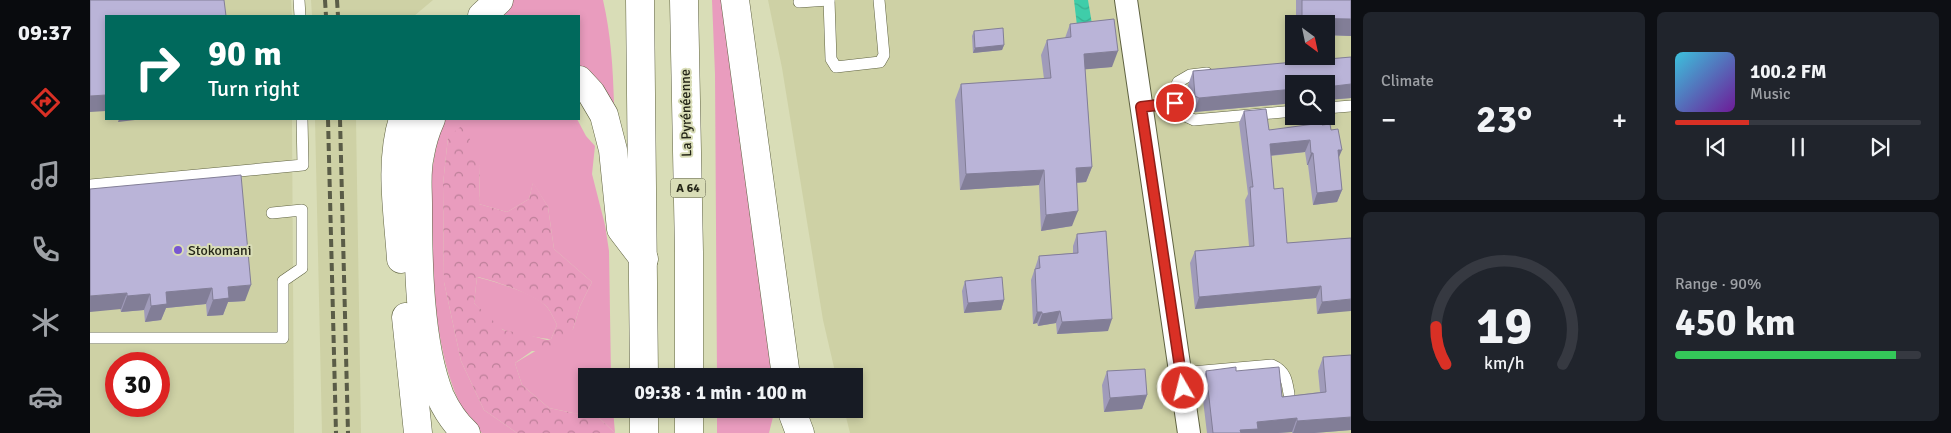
<!DOCTYPE html>
<meta charset="utf-8">
<style>
:root{--surface:#171b24;--page:#20242c;--text:#f1f3f6;--muted:#9ea1a6;--line:#363941;--accent:#d93025}
body{margin:0;font-family:Signika,sans-serif;background:var(--page);color:var(--text);height:100vh;display:flex;flex-direction:column;font-size:19px;white-space:nowrap}
*{box-sizing:border-box;margin:0}
p{font-size:16px;color:var(--muted)}
.icon{flex:none;width:28px;height:28px;fill:none;stroke:currentColor;stroke-width:2;stroke-linecap:round;stroke-linejoin:round}
.map{position:relative;flex:1;overflow:hidden}
.details{display:flex;flex-direction:column;gap:12px;padding:12px;background:#0d0f14;width:600px}
.details>*{flex:none}
.top-card{position:absolute;left:15px;top:15px;width:475px;height:105px;border-radius:0px;box-shadow:0 2px 8px #0003;background:#00695c;color:#fff;overflow:hidden}
.needle{width:32px;rotate:147deg}
.fabs{position:absolute;left:1195px;top:15px;display:grid;gap:10px}
.fabs a{display:grid;place-items:center;width:50px;height:50px;border-radius:0px;background:var(--surface);box-shadow:0 2px 8px #0003;font-size:25px}
.speed{position:absolute;left:15px;top:352px;display:flex;gap:10px;font-size:25px;font-weight:700;text-align:center}
.speed>*{display:grid;place-content:center;width:65px;height:65px;border-radius:50%;background:var(--surface);box-shadow:0 2px 8px #0003;line-height:1}
.speed .limit{border:8px solid #d22;background:#fff;color:#111}
.pin{position:absolute;display:grid;place-items:center;width:42px;height:42px;color:#fff;margin:-21px;border:2px solid #fff;border-radius:50%;box-shadow:0 1px 5px #0007}
.me{position:absolute;width:55px;margin:-28px;rotate:352deg;stroke-linejoin:round;filter:drop-shadow(0 0 4px #0008)}
.turn{display:flex;align-items:center;gap:18px;height:105px;padding:0 20px;font-size:22px}
.turn .icon{width:65px;height:65px;stroke-width:2.5}
.turn b{display:block;font-size:35px;line-height:42px}
.big{font-size:38px;font-weight:800;line-height:1.1}
.details .widget{flex:1;display:flex;flex-direction:column;justify-content:center;gap:8px;min-width:0;padding:0 18px;border-radius:8px;background:var(--page)}
.details .dial{align-items:center;gap:0}
.dial svg{height:130px;overflow:visible;fill:none;stroke:var(--line);stroke-width:7;stroke-linecap:round;text-anchor:middle}
.dial text{fill:var(--text);stroke:none}
.song{display:flex;align-items:center;gap:15px}
.cover{width:60px;height:60px;border-radius:8px;background:linear-gradient(135deg,hsl(190 70% 55%),hsl(280 70% 35%))}
.played{height:5px;border-radius:2px;background:linear-gradient(90deg,var(--accent) 30%,var(--line) 30%)}
.keys{display:flex;justify-content:space-around;direction:ltr}
.heat{display:flex;justify-content:space-between;align-items:center;font-size:28px;direction:ltr}
.charge{height:8px;border-radius:4px;background:linear-gradient(90deg,#34c759 90%,var(--line) 0)}
.details .tiles{flex:1;display:grid;gap:12px;grid-template-columns:repeat(2,1fr)}
.trip{position:absolute;left:488px;top:368px;width:285px;height:50px;border-radius:0px;background:var(--surface);box-shadow:0 2px 8px #0003;font-weight:800;line-height:50px;text-align:center}
main{display:flex;flex:1;min-height:0}
.tab-bar{display:flex;flex-direction:column;width:90px;justify-content:space-around;align-items:center;background:#090b0e;color:var(--muted)}
.tab-bar .icon{width:35px;height:35px}
.tab-bar .current{color:var(--accent)}
.tab-bar b{font-size:22px;color:var(--text)}
.map>svg:first-child{display:block}
.built{fill:#ced1a5;fill-rule:evenodd}
.grass{fill:#e99cbe}
.forest{fill:url(#forest-crowns);fill-rule:evenodd}
.water{fill:url(#water-waves)}
.lines{fill:none;stroke-linecap:round;stroke-linejoin:round}
.service-casing{stroke:#5f6241;stroke-width:12}
.minor-casing{stroke:#5f6241;stroke-width:24}
.motorway-casing{stroke:#5f6241;stroke-width:29}
.service{stroke:#fff;stroke-width:11}
.minor{stroke:#fff;stroke-width:22}
.motorway{stroke:#fff;stroke-width:28}
.rail{stroke:#5a5c47;stroke-width:4;stroke-dasharray:8 4;stroke-linecap:butt}
.wall{fill:#a09bba}
.shaded-wall{fill:#827e97}
.building{fill:#bab4d8;stroke:#827e97}
.route-casing{stroke:#8d1f18;stroke-width:12}
.route{stroke:#d93025;stroke-width:9}
.poi-dot{fill:#7857d1;stroke:#d9ddb7;stroke-width:2}
.labels{text-anchor:middle;dominant-baseline:central;stroke-width:4;stroke-linejoin:round;paint-order:stroke}
.shield{fill:#d9ddb7;stroke:#5a5c47;stroke-width:1}
.shield-label{font-size:12px;font-weight:bold;fill:#242517}
.street-label{font-size:14px;fill:#242517;stroke:#d9ddb7}
.poi-label{font-size:14px;fill:#242517;stroke:#d9ddb7;text-anchor:start}
</style>
<main>
<nav class="tab-bar">
<b>09:37</b>
<svg class="icon current" aria-label="directions" viewBox="0 0 24 24"><path d="M12 3l9 9-9 9-9-9zM9 14v-3h6M13 9l2 2-2 2"/></svg>
<svg class="icon" aria-label="music" viewBox="0 0 24 24"><path d="M9 18V5l10-2v13"/><circle cx="6" cy="18" r="3"/><circle cx="16" cy="16" r="3"/></svg>
<svg class="icon" aria-label="phone" viewBox="0 0 24 24"><path d="M5 4h4l2 5-3 2q2 4 5 5l2-3 5 2v4C11 20 4 13 5 4z"/></svg>
<svg class="icon" aria-label="climate" viewBox="0 0 24 24"><path d="M12 3v18M4 7l16 10M4 17L20 7"/></svg>
<svg class="icon" aria-label="car" viewBox="0 0 24 24"><path d="M5 17H2v-5l4-1 3-4h7l3 4 3 1v5h-3M9 17h6M6 11h13"/><circle cx="7" cy="17" r="2"/><circle cx="17" cy="17" r="2"/></svg>
</nav>
<div class="map">
<svg width="1261" height="433" viewBox="0 0 1261 433">
<defs>
<pattern id="forest-crowns" width="20" height="18" patternUnits="userSpaceOnUse" patternTransform="scale(1.25)"><rect width="20" height="18" fill="#e99cbe"/><path d="M2 6a3 3 0 1 1 6 0M12 15a3 3 0 1 1 6 0" fill="none" stroke="#bd7f99"/></pattern>
<pattern id="water-waves" width="16" height="10" patternUnits="userSpaceOnUse" patternTransform="scale(1.25)"><rect width="16" height="10" fill="#3fcda9"/><path d="M0 5q4-4 8 0t8 0" fill="none" stroke="#37b091"/></pattern>
</defs>
<rect width="100%" height="100%" fill="#d9ddb7"/>
<!-- built -->
<g class="built">
<path d="M0 0H201L202 16H16V119H202L204 433H0ZM26 364H69V406H26Z"/>
<polygon points="221,0 343,0 324,16 222,16"/>
<path d="M678 0H1261V433H760L754 409H764V376H746L733 320 692 68ZM1204 24H1236V56H1204ZM1204 84H1236V116H1204Z"/>
<polygon points="225,119 266,119 271,433 232,433"/>
</g>
<!-- grass -->
<g class="grass">
<path d="M418 0H513C521 35 523 68 524 104L521 105 489 68V16H401Z"/>
<polygon points="622,0 634,0 686,376 627,376 625,74"/>
<path d="M354 119H487L496 136 505 146 502 174 515 225 519 251 521 376H496V409H523L525 433 505 414 483 413 459 408 432 385 425 363 483 329 490 306 502 282 464 249 458 207 443 183 439 199 417 212 389 204 390 166 358 137 353 184 354 282 371 361 394 410 427 433H392C342 393 338 243 341 182 343 160 347 140 354 119Z"/>
<path d="M387 277C406 282 444 293 457 307 461 312 464 319 467 325L461 339C458 340 418 332 414 330 405 327 391 310 384 303Z"/>
<polygon points="627,409 685,409 679,433 627,433"/>
</g>
<!-- forest -->
<path class="forest" d="M374 124 390 166 389 204 417 212 439 199 443 182 458 207 464 249 502 282 490 306 483 329 466 352 442 351 425 363 432 385 459 408 483 413 505 414 525 433H427L394 410 371 361 354 282 353 184 358 137ZM387 277C404 280 445 295 457 307 461 312 464 319 467 325L461 339 457 340 435 334 413 330 384 303Z"/>
<!-- water -->
<polygon class="water" points="984,0 998,0 1002,24 987,26"/>
<g class="lines">
<!-- service casing -->
<g class="service-casing">
<g id="service">
<polyline points="209,0 210,16"/>
<polyline points="739,0 741,59 746,67 790,62 794,55 789,0"/>
<polyline points="709,2 739,0"/>
<polyline points="1085,103 1085,89 1088,82 1100,75 1117,73"/>
<polyline points="1051,107 1085,103 1091,114 1104,120 1204,111"/>
<polyline points="1236,108 1261,106"/>
<polyline points="0,185 213,165 212,119"/>
<polyline points="0,338 193,338 193,281 212,268 212,210 182,213"/>
<path d="M1090 373 1182 365C1196 371 1197 381 1199 394"/>
</g>
</g>
<!-- minor casing -->
<g class="minor-casing">
<polyline id="minor" points="1036,0 1099,433"/>
</g>
<!-- motorway casing -->
<g class="motorway-casing">
<g id="motorway">
<polyline points="550,0 554,376"/>
<polyline points="594,0 599,252 599,376"/>
<polyline points="645,0 696,376"/>
<polyline points="392,16 409,0"/>
<polyline points="489,80 501,93 514,115 523,150 531,229 554,259"/>
<path d="M341 119C336 130 332 143 330 155 326 171 328 188 328 204 328 260 329 344 350 396 356 409 365 423 376 433"/>
<path d="M311 259C308 213 299 163 313 119"/>
<polyline points="316,317 328,433"/>
<polyline points="701,409 710,433"/>
<polyline points="554,433 554,409"/>
<polyline points="599,433 599,409"/>
</g>
</g>
<!-- service -->
<use href="#service" class="service"/>
<!-- minor -->
<use href="#minor" class="minor"/>
<!-- motorway -->
<use href="#motorway" class="motorway"/>
<!-- rail -->
<g class="rail">
<polyline points="235,0 236,16"/>
<polyline points="247,0 248,16"/>
<polyline points="238,119 246,433"/>
<polyline points="250,119 258,433"/>
</g>
</g>
<!-- wall -->
<g class="wall">
<polygon points="1206,0 1261,0 1261,36 1236,35 1236,24 1206,24"/>
<polygon points="980,24 1022,67 995,69 1002,167 996,182 987,183 982,226 951,231 949,185 870,190 865,100 871,84 954,79 951,55 957,40 975,38"/>
<polygon points="884,31 914,45 912,50 883,53 882,36"/>
<polygon points="1261,57 1261,98 1236,100 1236,84 1204,84 1204,103 1104,112 1100,110 1098,85 1103,71"/>
<polygon points="1154,111 1179,130 1232,125 1241,130 1249,158 1252,190 1247,202 1223,205 1218,165 1217,165 1215,152 1181,156 1184,189 1197,243 1261,238 1227,314 1226,298 1105,309 1100,263 1105,251 1159,246 1155,200 1158,194 1149,123"/>
<polygon points="0,189 155,301 138,302 133,315 117,316 116,304 76,308 71,320 55,322 54,310 31,312"/>
<polygon points="987,234 1018,331 967,334 966,323 948,326 947,323 943,324 941,280 949,256 983,253 983,246"/>
<polygon points="875,281 914,300 911,310 874,313 872,291"/>
<polygon points="1233,357 1261,430 1224,433 1202,433 1202,432 1188,433 1117,433 1111,384 1116,371 1146,371 1192,397 1230,392 1228,371"/>
<polygon points="1017,371 1057,395 1052,409 1014,412 1012,385"/>
</g>
<!-- shaded-wall -->
<g class="shaded-wall">
<polygon points="1212,18 1261,19 1261,36 1236,35 1236,24 1210,24"/>
<polygon points="914,45 912,50 883,53 885,48"/>
<polygon points="1028,51 1022,67 988,70 994,54"/>
<polygon points="1261,84 1261,98 1236,100 1236,87"/>
<polygon points="1204,89 1204,103 1104,112 1109,98"/>
<polygon points="16,95 16,111 0,112 0,96"/>
<polygon points="29,119 46,119 45,120 28,122"/>
<polygon points="1220,140 1215,152 1176,156 1180,144"/>
<polygon points="1248,150 1252,150 1247,162"/>
<polygon points="1221,153 1223,153 1218,165 1217,165"/>
<polygon points="1002,167 996,182 980,183 986,168"/>
<polygon points="954,170 949,185 870,190 876,174"/>
<polygon points="1252,190 1247,202 1223,205 1227,193"/>
<polygon points="988,211 982,226 951,231 956,215"/>
<polygon points="161,285 155,301 138,302 133,315 117,316 123,300 138,287"/>
<polygon points="1231,286 1226,298 1105,309 1109,297"/>
<polygon points="122,288 116,304 76,308 71,320 55,322 61,306 76,292"/>
<polygon points="37,293 31,309 0,312 0,296"/>
<polygon points="60,294 54,310 31,312 37,296"/>
<polygon points="1261,299 1261,311 1227,314 1232,302"/>
<polygon points="914,300 911,310 874,313 878,303"/>
<polygon points="970,311 966,323 948,326 952,314"/>
<polygon points="947,312 952,312 947,323 943,324"/>
<polygon points="1022,319 1018,331 967,334 972,322"/>
<polygon points="1057,395 1052,409 1014,412 1020,398"/>
<polygon points="1261,417 1261,430 1224,433 1203,433 1207,421"/>
<polygon points="1207,418 1202,432 1188,433 1149,433 1150,430 1167,422"/>
</g>
<!-- building -->
<g class="building">
<polygon points="0,0 134,0 136,16 16,16 16,95 0,96"/>
<polygon points="1212,0 1261,0 1261,19 1212,18"/>
<polygon points="1024,19 1028,51 994,54 1002,167 986,168 988,211 956,215 954,170 876,174 871,84 961,78 957,40 981,37 980,24"/>
<polygon points="913,28 914,45 885,48 884,31"/>
<polygon points="1261,57 1261,84 1236,87 1236,84 1204,84 1204,89 1109,98 1105,96 1103,71"/>
<polygon points="1176,109 1179,130 1232,123 1232,125 1240,124 1241,130 1248,129 1252,150 1248,150 1252,190 1227,193 1223,153 1221,153 1220,140 1180,144 1184,189 1193,188 1197,243 1261,238 1261,299 1232,302 1231,286 1109,297 1105,251 1164,246 1160,187 1163,187 1154,111"/>
<polygon points="151,175 161,285 138,287 139,298 123,300 122,288 76,292 77,304 61,306 60,294 37,296 37,293 0,296 0,189"/>
<polygon points="1016,231 1022,319 972,322 970,311 952,314 952,312 947,312 945,269 950,268 949,256 988,253 987,234"/>
<polygon points="912,277 914,300 878,303 875,281"/>
<polygon points="1261,355 1261,417 1207,421 1207,418 1167,422 1168,429 1150,430 1151,433 1123,433 1116,371 1146,367 1146,371 1189,367 1192,397 1236,392 1233,357"/>
<polygon points="1055,369 1057,395 1020,398 1017,371"/>
</g>
<g class="lines">
<!-- route casing -->
<g class="route-casing">
<polyline id="route" points="1085,103 1051,107 1093,388"/>
</g>
<!-- route -->
<use href="#route" class="route"/>
</g>
<!-- markers -->
<circle class="poi-dot" cx="88" cy="250" r="5"/>
<g class="labels">
<!-- shield labels -->
<rect class="shield" x="580.5" y="178.5" width="35" height="19" rx="4"/>
<g class="shield-label">
<text x="598" y="188">A 64</text>
</g>
<!-- street labels -->
<g class="street-label">
<text transform="translate(596 113) rotate(-91)">La Pyrénéenne</text>
</g>
<!-- poi labels -->
<g class="poi-label">
<text x="98" y="250">Stokomani</text>
</g>
</g>
</svg>
<div class="fabs">
<a><svg class="needle" viewBox="-14 -14 28 28"><path d="M0-13l5 13h-10z" fill="#e53935"/><path d="M0 13l5-13h-10z" fill="#9ea1a6"/></svg></a>
<a><svg class="icon" aria-label="search" viewBox="0 0 24 24"><circle cx="10" cy="10" r="6"/><path d="M15 15l6 6"/></svg></a>
</div>
<div class="speed"><div class="limit">30</div></div>
<div class="pin" style="left:1085px;top:103px;background:#d93025"><svg class="icon" aria-label="arrive" viewBox="0 0 24 24"><path d="M6 21V4h12l-3 4 3 4H6"/></svg></div>
<svg class="me" style="left:1093px;top:388px" viewBox="-20 -20 40 40"><circle r="17" fill="#d93025" stroke="#fff" stroke-width="3"/><path d="M0-11L8 9 0 5-8 9z" fill="#fff"/></svg>
<div class="trip">09:38 · 1 min · 100 m</div>
<div class="top-card">
<div class="turn"><svg class="icon" aria-label="right" viewBox="0 0 24 24"><path d="M7 20v-9h11M14 6l5 5-5 5"/></svg><div><b>90 m</b>Turn right</div></div>
</div>
</div>
<section class="details">
<div class="tiles">
<div class="widget"><p>Climate</p>
<div class="heat"><a>−</a><b class="big">23°</b><a>+</a></div>
</div>
<div class="widget">
<div class="song"><i class="cover"></i><div><b>100.2 FM</b><p>Music</p></div></div>
<div class="played"></div>
<div class="keys"><svg class="icon" aria-label="previous" viewBox="0 0 24 24"><path d="M18 5L8 12l10 7zM5 5v14"/></svg><svg class="icon" aria-label="pause" viewBox="0 0 24 24"><path d="M8 5v14M16 5v14"/></svg><svg class="icon" aria-label="next" viewBox="0 0 24 24"><path d="M6 5l10 7-10 7zM19 5v14"/></svg></div>
</div>
<div class="widget dial"><svg viewBox="0 0 100 80">
<path d="M14 69A42 42 0 1 1 86 69"/>
<path d="M14 69A42 42 0 0 1 8 46" stroke="#d93025"/>
<text x="50" y="56" font-size="32" font-weight="700">19</text>
<text x="50" y="72" font-size="11">km/h</text>
</svg></div>
<div class="widget"><p>Range · 90%</p><b class="big">450 km</b><div class="charge"></div></div>
</div>
</section>
</main>
